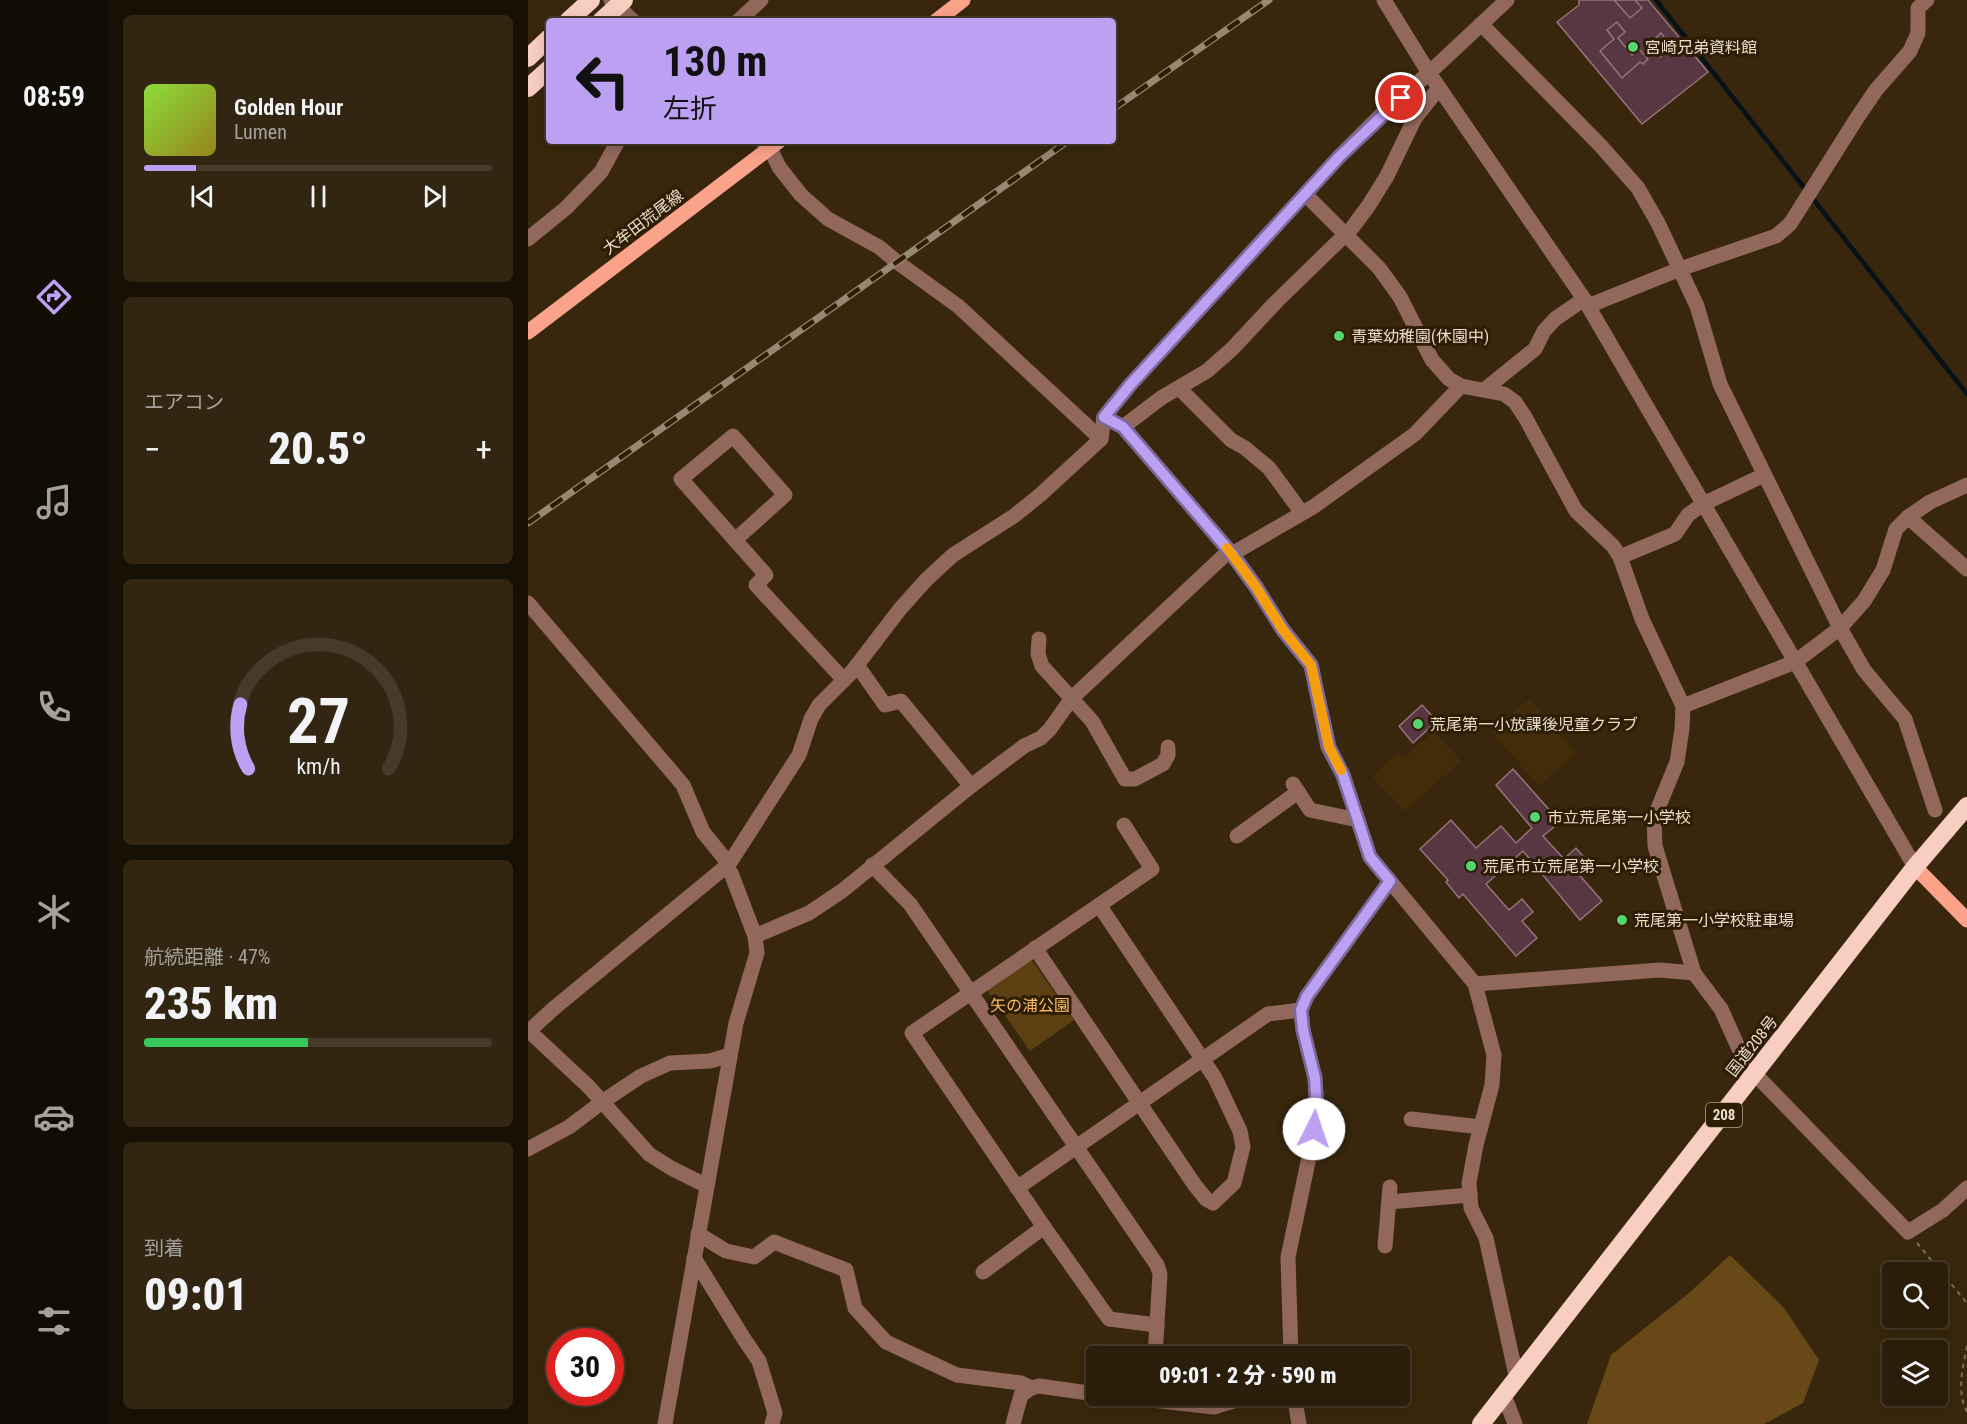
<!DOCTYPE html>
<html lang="ja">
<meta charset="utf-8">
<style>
:root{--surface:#2a1d09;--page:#322612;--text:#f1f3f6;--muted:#a5a29c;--line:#463b2a;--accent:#bca0f2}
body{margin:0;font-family:"Roboto Condensed","Noto Sans JP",sans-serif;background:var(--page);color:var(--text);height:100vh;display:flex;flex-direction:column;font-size:22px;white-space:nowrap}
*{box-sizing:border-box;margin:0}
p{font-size:20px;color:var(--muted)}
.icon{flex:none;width:33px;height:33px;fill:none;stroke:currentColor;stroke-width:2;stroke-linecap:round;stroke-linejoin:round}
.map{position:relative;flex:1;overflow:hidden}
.side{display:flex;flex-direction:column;gap:15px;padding:15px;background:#171005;width:420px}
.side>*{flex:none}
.banner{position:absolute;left:18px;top:18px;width:570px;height:126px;border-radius:6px;box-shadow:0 3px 15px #0003,0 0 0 2px var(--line);background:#bca0f2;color:#111;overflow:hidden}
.buttons{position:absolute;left:1354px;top:1262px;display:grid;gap:12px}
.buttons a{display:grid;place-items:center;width:66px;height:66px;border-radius:6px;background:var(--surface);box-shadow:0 3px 15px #0003,0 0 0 2px var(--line);font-size:30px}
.speed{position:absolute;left:18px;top:1328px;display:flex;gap:12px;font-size:30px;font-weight:700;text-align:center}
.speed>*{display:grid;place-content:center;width:78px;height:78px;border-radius:50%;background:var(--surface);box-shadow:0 3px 15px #0003,0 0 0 2px var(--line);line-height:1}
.speed .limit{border:9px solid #d22;background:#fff;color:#111}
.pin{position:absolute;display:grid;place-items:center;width:51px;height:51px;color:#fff;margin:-26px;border:3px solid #fff;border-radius:50%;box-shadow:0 2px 6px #0007}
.me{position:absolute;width:66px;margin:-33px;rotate:4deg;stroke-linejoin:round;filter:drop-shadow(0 0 4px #0008)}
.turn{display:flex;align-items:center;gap:21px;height:126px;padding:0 18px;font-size:27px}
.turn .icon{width:78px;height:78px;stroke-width:2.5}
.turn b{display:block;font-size:42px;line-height:51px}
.big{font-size:45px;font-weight:800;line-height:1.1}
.side .card{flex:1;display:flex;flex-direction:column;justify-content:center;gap:9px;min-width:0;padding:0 21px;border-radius:9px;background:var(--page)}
.side .dial{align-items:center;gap:0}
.dial svg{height:156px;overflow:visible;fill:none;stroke:var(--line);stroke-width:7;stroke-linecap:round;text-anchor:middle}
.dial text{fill:var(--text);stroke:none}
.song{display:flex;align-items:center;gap:18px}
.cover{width:72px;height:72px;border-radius:9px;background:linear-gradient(135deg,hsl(90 70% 55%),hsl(50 70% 35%))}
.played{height:6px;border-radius:3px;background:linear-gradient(90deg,var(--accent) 15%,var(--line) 15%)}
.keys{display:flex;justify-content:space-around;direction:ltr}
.heat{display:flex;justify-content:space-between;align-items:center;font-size:33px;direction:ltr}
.charge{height:9px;border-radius:4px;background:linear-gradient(90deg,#34c759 47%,var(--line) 0)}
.trip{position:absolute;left:558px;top:1346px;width:324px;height:60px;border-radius:6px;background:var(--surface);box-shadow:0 3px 15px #0003,0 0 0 2px var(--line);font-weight:800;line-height:60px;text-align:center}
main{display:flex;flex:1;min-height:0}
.tabs{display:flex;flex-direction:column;width:108px;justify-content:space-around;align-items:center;background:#110c04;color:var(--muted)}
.tabs .icon{width:42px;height:42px}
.tabs .selected{color:var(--accent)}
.tabs b{font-size:27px;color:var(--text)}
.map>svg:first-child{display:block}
.built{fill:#422c0a}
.green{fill:#5d4011}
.forest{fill:#684816}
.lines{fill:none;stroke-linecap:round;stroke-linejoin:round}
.stream{stroke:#06111a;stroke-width:4.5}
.building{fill:#573742;stroke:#97737e;stroke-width:1.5}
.path{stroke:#7b6c56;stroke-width:2;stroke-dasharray:4.5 4.5;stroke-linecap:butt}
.minor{stroke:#92685c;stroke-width:15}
.major{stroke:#faa38a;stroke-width:15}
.highway{stroke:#f9cec2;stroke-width:18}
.rail-casing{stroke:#968873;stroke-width:7}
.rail{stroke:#2e1d03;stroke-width:4.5;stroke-dasharray:14;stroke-linecap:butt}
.route-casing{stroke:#7a689d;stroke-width:15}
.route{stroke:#bca0f2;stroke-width:10}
.slow{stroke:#f59e0b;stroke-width:10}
.poi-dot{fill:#55d671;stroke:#2e1d03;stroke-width:2}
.labels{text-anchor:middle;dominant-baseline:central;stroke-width:6;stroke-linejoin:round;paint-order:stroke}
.shield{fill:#2e1d03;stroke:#b1a391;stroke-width:1.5}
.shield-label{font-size:15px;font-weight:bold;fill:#e9ddce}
.poi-label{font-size:16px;fill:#e9ddce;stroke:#2e1d03;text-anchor:start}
.street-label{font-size:16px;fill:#e9ddce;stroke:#2e1d03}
.park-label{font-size:16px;fill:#fdbf66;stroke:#2e1d03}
</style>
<main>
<nav class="tabs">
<b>08:59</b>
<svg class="icon selected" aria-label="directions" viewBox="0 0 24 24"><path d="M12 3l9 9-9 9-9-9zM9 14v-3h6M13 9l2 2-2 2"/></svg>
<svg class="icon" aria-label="music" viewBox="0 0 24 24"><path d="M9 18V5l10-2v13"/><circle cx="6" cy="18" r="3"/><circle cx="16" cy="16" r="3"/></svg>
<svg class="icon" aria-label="phone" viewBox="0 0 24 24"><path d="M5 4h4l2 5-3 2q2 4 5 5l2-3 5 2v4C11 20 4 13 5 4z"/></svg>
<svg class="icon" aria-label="climate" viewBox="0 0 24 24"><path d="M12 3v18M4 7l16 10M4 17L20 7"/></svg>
<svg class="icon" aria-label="car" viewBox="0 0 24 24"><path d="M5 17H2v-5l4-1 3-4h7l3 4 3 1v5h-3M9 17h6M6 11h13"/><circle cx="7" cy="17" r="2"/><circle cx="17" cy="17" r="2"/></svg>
<svg class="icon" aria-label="filters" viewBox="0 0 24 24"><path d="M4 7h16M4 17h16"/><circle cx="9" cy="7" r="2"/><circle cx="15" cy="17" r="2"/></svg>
</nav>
<section class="side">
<div class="card">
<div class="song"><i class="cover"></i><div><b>Golden Hour</b><p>Lumen</p></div></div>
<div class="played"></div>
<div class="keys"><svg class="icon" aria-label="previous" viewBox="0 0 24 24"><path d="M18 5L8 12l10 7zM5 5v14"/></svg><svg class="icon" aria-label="pause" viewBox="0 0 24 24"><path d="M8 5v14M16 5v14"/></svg><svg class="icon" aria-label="next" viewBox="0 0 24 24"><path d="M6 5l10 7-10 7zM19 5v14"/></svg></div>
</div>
<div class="card"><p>エアコン</p>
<div class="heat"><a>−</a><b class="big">20.5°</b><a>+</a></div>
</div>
<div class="card dial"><svg viewBox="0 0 100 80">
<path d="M14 69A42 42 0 1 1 86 69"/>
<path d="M14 69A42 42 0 0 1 10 36" stroke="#bca0f2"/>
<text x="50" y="56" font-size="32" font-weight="700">27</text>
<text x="50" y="72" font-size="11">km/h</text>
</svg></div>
<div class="card"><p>航続距離 · 47%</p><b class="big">235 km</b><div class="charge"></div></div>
<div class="card"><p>到着</p><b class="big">09:01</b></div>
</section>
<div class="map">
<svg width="1439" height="1424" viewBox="0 0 1439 1424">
<rect width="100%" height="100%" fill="#38270c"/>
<!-- built -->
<g class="built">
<polygon points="1001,699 1048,753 1011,786 963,731"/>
<polygon points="906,731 933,761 876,811 844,776 870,752 876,758"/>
</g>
<!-- green -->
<polygon class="green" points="503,959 546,1020 502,1051 459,990"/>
<!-- forest -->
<polygon class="forest" points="1202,1255 1256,1308 1291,1360 1275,1403 1236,1424 1059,1424 1083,1355 1161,1293"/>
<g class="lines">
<!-- stream -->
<polyline class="stream" points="1128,0 1439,394"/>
</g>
<!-- building -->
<g class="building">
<polygon points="1051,0 1120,0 1180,72 1114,124 1029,22 1051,5"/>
<polygon points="1086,0 1107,0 1114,8 1102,18"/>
<polygon points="1089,22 1097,32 1090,38 1104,55 1111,49 1120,59 1115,64 1112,62 1094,78 1072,51 1086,39 1079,30"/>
<polygon points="1133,33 1144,47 1132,57 1121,44"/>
<polygon points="894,705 909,721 885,743 871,726"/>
<polygon points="985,769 1032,822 1015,836 1036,859 1048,848 1059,861 1048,871 1074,901 1052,920 995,851 958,884 981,910 994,899 1005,912 994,921 1009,938 988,956 935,894 931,898 918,882 920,880 892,849 923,820 948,848 973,826 988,843 1004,828 968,785"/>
</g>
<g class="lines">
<!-- path -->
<g class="path">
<polyline points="1389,1243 1439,1303"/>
<path d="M1439 1346C1435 1368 1428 1391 1439 1412"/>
</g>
<!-- minor -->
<g class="minor">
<polyline points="83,0 105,21"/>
<polyline points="856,0 901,73 1056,299 1387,867"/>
<polyline points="210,21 233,0"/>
<polyline points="953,24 1072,145 1110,188 1130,223 1169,306 1192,384 1312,628 1336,670 1377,719 1407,810"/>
<polyline points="234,141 242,148 251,167 273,195 300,219 351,247 369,262 430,306 573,439"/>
<polyline points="777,194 851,268 872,297 904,360 921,379 933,386 976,394 987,402 997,417 1048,511 1085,546 1092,557 1114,619 1155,706 1154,729 1149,762 1126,818 1127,846 1166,973"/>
<polyline points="0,239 38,208 73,172 90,141"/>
<polyline points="1060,306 1152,269 1248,236 1262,224 1329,118 1348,90 1382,51 1390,33 1390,8 1399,0"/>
<polyline points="651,388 703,440 717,448 741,468 774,513"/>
<polyline points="956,390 1007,349 1016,331 1027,319 1056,299"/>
<polyline points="576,417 595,427 704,554 728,587 755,630 783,665 800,747 815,775 842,857 947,984 966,1055 964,1085 948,1145 941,1183 943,1208 958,1238 989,1380"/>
<polyline points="595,427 633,398 679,371 704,349 748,302 824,228 841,205 859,176 887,118 911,88"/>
<polyline points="1380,517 1439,569"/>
<polyline points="207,540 257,495 205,436 153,479 238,575 228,585 316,680"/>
<polyline points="704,554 785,507 887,434 933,386"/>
<polyline points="1092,557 1147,534 1160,515 1175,504 1236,475"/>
<polyline points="0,603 155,785 175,832 201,864"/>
<polyline points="511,639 510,654 514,666 564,721 597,779 607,779 635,764 640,755 640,747"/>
<polyline points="329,665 357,705 373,701 443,786"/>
<polyline points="1155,706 1267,662 1312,628 1336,601 1355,570 1368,529 1380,517 1402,502 1439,485"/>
<polyline points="765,784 782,810 830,820"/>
<polyline points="596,825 624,869 384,1033 516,1227 581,1319 629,1325"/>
<polyline points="709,836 770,792"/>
<polyline points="344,865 382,904 629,1265 632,1274 627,1356"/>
<polyline points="227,936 281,913 314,891 443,786 496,746 513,738 522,729 544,698 701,551"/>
<polyline points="507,948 666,1184 678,1199 685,1203 706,1183 715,1147 712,1131 687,1078 571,905"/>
<polyline points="947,984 1132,970 1166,973 1193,1009 1211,1049 1227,1074 1380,1232 1415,1210 1439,1188"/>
<polyline points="1,1031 61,1087 121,1154 143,1168 179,1186"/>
<polyline points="0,1032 25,1009 201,864 271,755 283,719 291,705 323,673 372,609 398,580 425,555 486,516 512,495 573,439 576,417 602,385 811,157 858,110 901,73 979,0"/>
<polyline points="883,1119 953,1127"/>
<polyline points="0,1149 41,1127 74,1102 113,1076 142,1063 182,1061 202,1055"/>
<polyline points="489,1188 740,1014 773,1010"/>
<polyline points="861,1202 942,1195"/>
<polyline points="170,1234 198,1251 226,1257 246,1242 318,1270 327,1308 358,1342 429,1375 493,1383 503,1388"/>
<polyline points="857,1246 862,1187"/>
<polyline points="166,1258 216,1339 231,1361 247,1413 244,1424"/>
<polyline points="455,1272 516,1227"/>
<polyline points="763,1356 760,1257 780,1162 789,1112 787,1078 775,1030 773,1010 779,996 862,881"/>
<polyline points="580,1395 686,1407 724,1395"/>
<polyline points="766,1395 771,1424"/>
<polyline points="976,1395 987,1424"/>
<polyline points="137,1424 208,1023 229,953 227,936 203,873"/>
<polyline points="485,1424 493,1395 503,1388 511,1386 568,1394"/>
</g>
<!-- major -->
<g class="major">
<polyline points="408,21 435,0"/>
<polyline points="0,332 251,141"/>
<polyline points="1387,867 1439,920"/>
</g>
<!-- highway -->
<g class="highway">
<polyline points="40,21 63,0"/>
<polyline points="73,21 96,0"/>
<polyline points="0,58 21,38"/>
<polyline points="0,88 21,69"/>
<polyline points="953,1424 1387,867 1439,806"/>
</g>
<!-- rail casing -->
<g class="rail-casing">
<g id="rail">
<polyline points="585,109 741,0"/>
<polyline points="0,523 540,141"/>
</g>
</g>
<!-- rail -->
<use href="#rail" class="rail"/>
</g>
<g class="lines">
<!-- route casing -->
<g class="route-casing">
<polyline id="route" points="786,1129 789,1112 787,1078 775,1030 773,1010 779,996 862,881 842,857 815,775 801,747 783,665 755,630 728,587 704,554 595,427 576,417 602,385 811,157 873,98"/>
</g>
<!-- route -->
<use href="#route" class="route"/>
<!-- slow -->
<polyline class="slow" points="699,548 728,587 755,630 783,665 801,747 813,770"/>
</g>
<!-- markers -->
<g class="poi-dot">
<circle cx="1105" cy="47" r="6"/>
<circle cx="811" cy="336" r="6"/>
<circle cx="890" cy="724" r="6"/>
<circle cx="1007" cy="817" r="6"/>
<circle cx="943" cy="866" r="6"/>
<circle cx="1094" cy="920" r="6"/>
</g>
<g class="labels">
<!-- shield labels -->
<rect class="shield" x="1178" y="1103" width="36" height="24" rx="4.5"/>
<g class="shield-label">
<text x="1196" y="1115">208</text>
</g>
<!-- poi labels -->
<g class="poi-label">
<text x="1117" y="47">宮崎兄弟資料館</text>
<text x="823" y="336">青葉幼稚園(休園中)</text>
<text x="902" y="724">荒尾第一小放課後児童クラブ</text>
<text x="1019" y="817">市立荒尾第一小学校</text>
<text x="955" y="866">荒尾市立荒尾第一小学校</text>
<text x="1106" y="920">荒尾第一小学校駐車場</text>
</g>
<!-- street labels -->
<g class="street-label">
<text transform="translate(115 222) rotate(-37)">大牟田荒尾線</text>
<text transform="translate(1224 1046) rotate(-52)">国道208号</text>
</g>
<!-- park labels -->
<g class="park-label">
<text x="502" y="1005">矢の浦公園</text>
</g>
</g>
</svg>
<div class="buttons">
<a><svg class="icon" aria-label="search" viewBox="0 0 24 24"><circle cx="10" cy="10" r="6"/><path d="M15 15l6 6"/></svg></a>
<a><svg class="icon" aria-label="layers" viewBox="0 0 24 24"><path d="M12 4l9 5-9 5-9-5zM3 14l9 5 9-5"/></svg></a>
</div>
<div class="speed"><div class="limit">30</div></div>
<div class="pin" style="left:873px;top:98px;background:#d93025"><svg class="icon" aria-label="arrive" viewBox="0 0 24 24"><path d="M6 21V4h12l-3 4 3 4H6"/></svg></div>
<svg class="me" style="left:786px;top:1129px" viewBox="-20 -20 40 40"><circle r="19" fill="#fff"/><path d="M0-13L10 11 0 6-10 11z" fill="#bca0f2"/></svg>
<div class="trip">09:01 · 2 分 · 590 m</div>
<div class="banner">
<div class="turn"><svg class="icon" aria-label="left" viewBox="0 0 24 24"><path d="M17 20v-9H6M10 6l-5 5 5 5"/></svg><div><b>130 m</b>左折</div></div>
</div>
</div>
</main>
